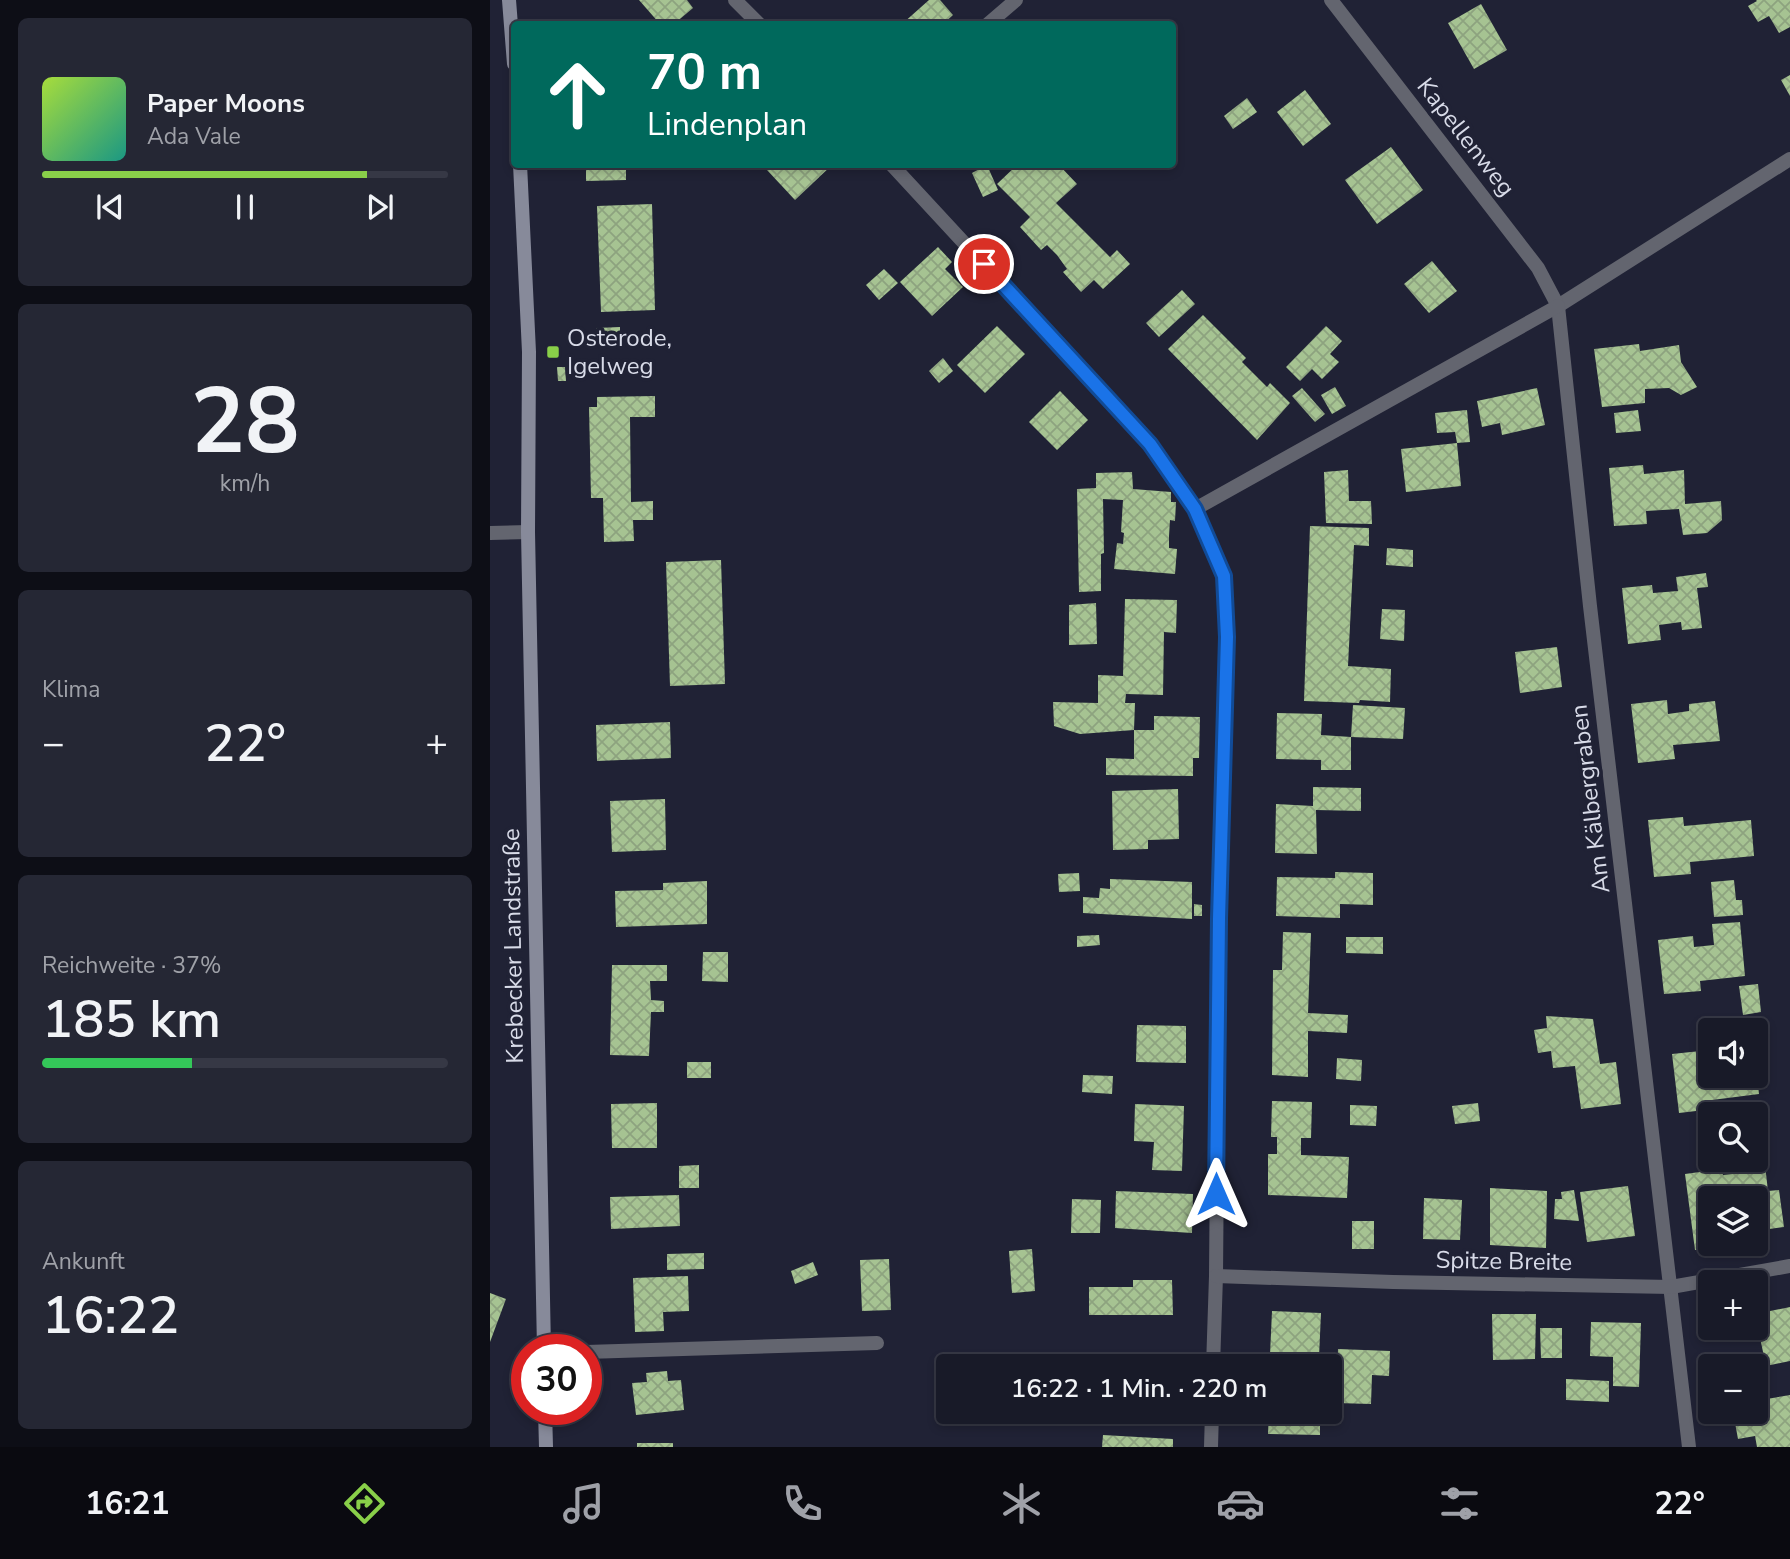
<!DOCTYPE html>
<html lang="de">
<meta charset="utf-8">
<style>
:root{--surface:#181a28;--page:#252734;--text:#f1f3f6;--muted:#9fa1a8;--line:#363845;--accent:#89cf49}
body{margin:0;font-family:"Nunito Sans",sans-serif;background:var(--page);color:var(--text);height:100vh;display:flex;flex-direction:column;font-size:26px;white-space:nowrap}
*{box-sizing:border-box;margin:0}
p{font-size:23px;color:var(--muted)}
.icon{flex:none;width:38px;height:38px;fill:none;stroke:currentColor;stroke-width:2;stroke-linecap:round;stroke-linejoin:round}
.map{position:relative;flex:1;overflow:hidden}
.drawer{display:flex;flex-direction:column;gap:18px;padding:18px;background:#0d0e16;width:490px}
.drawer>*{flex:none}
.top-card{position:absolute;left:21px;top:21px;width:665px;height:147px;border-radius:7px;box-shadow:0 4px 10px #0003,0 0 0 2px var(--line);background:#00695c;color:#fff;overflow:hidden}
.buttons{position:absolute;left:1208px;top:1018px;display:grid;gap:14px}
.buttons a{display:grid;place-items:center;width:70px;height:70px;border-radius:7px;background:var(--surface);box-shadow:0 4px 10px #0003,0 0 0 2px var(--line);font-size:35px}
.speed{position:absolute;left:21px;top:1334px;display:flex;gap:14px;font-size:35px;font-weight:700;text-align:center}
.speed>*{display:grid;place-content:center;width:91px;height:91px;border-radius:50%;background:var(--surface);box-shadow:0 4px 10px #0003,0 0 0 2px var(--line);line-height:1}
.speed .limit{border:10px solid #d22;background:#fff;color:#111}
.pin{position:absolute;display:grid;place-items:center;width:60px;height:60px;color:#fff;margin:-30px;border:4px solid #fff;border-radius:50%;box-shadow:0 2px 7px #0007}
.me{position:absolute;width:77px;margin:-38px;rotate:0deg;stroke-linejoin:round;filter:drop-shadow(0 0 5px #0008)}
.turn{display:flex;align-items:center;gap:24px;height:147px;padding:0 21px;font-size:32px}
.turn .icon{width:91px;height:91px;stroke-width:2.5}
.turn b{display:block;font-size:49px;line-height:60px}
.big{font-size:52px;font-weight:600;line-height:1.1}
.drawer .widget{flex:1;display:flex;flex-direction:column;justify-content:center;gap:10px;min-width:0;padding:0 24px;border-radius:10px;background:var(--page)}
.drawer .dial{align-items:center;gap:0}
.dial b{font-size:91px;line-height:1}
.song{display:flex;align-items:center;gap:21px}
.cover{width:84px;height:84px;border-radius:10px;background:linear-gradient(135deg,hsl(80 70% 55%),hsl(170 70% 35%))}
.played{height:7px;border-radius:4px;background:linear-gradient(90deg,var(--accent) 80%,var(--line) 80%)}
.keys{display:flex;justify-content:space-around;direction:ltr}
.heat{display:flex;justify-content:space-between;align-items:center;font-size:38px;direction:ltr}
.charge{height:10px;border-radius:5px;background:linear-gradient(90deg,#34c759 37%,var(--line) 0)}
.trip{position:absolute;left:446px;top:1354px;width:406px;height:70px;border-radius:7px;background:var(--surface);box-shadow:0 4px 10px #0003,0 0 0 2px var(--line);font-weight:600;line-height:70px;text-align:center}
.tab-bar{display:flex;height:112px;justify-content:space-around;align-items:center;background:#0a0a10;color:var(--muted)}
.tab-bar .icon{width:49px;height:49px}
.tab-bar .selected{color:var(--accent)}
.tab-bar b{font-size:32px;color:var(--text)}
main{display:flex;flex:1;min-height:0}
.map>svg:first-child{display:block}
.building{fill:url(#building-cross-hatch)}
.lines{fill:none;stroke-linecap:round;stroke-linejoin:round}
.service{stroke:#63656f;stroke-width:14}
.minor{stroke:#63656f;stroke-width:14}
.secondary{stroke:#878a9a;stroke-width:14}
.route-casing{stroke:#114b97;stroke-width:18}
.route{stroke:#1a73e8;stroke-width:12}
.poi-dot{fill:#89cf49;stroke:#202235;stroke-width:2.5}
.labels{text-anchor:middle;dominant-baseline:central;stroke-width:7;stroke-linejoin:round;paint-order:stroke}
.street-label{font-size:24px;fill:#d8dbe8;stroke:#202235}
.poi-label{font-size:24px;fill:#d8dbe8;stroke:#202235;text-anchor:start}
</style>
<main>
<section class="drawer">
<div class="widget">
<div class="song"><i class="cover"></i><div><b>Paper Moons</b><p>Ada Vale</p></div></div>
<div class="played"></div>
<div class="keys"><svg class="icon" aria-label="previous" viewBox="0 0 24 24"><path d="M18 5L8 12l10 7zM5 5v14"/></svg><svg class="icon" aria-label="pause" viewBox="0 0 24 24"><path d="M8 5v14M16 5v14"/></svg><svg class="icon" aria-label="next" viewBox="0 0 24 24"><path d="M6 5l10 7-10 7zM19 5v14"/></svg></div>
</div>
<div class="widget dial"><b>28</b><p>km/h</p></div>
<div class="widget"><p>Klima</p>
<div class="heat"><a>−</a><b class="big">22°</b><a>+</a></div>
</div>
<div class="widget"><p>Reichweite · 37%</p><b class="big">185 km</b><div class="charge"></div></div>
<div class="widget"><p>Ankunft</p><b class="big">16:22</b></div>
</section>
<div class="map">
<svg width="1300" height="1447" viewBox="0 0 1300 1447">
<defs>
<pattern id="building-cross-hatch" width="8" height="8" patternUnits="userSpaceOnUse" patternTransform="scale(1.75)"><rect width="8" height="8" fill="#a6c392"/><path d="M0 0l8 8M0 8l8-8" fill="none" stroke="#8da37f"/></pattern>
</defs>
<rect width="100%" height="100%" fill="#202235"/>
<!-- building -->
<g class="building">
<polygon points="149,0 197,0 203,8 184,24 170,24"/>
<polygon points="439,0 450,0 463,15 453,24 412,24"/>
<polygon points="1266,0 1300,0 1300,27 1289,33 1279,16 1268,22 1258,6 1267,1"/>
<polygon points="991,4 1017,50 984,69 958,23"/>
<polygon points="1300,75 1300,96 1291,80"/>
<polygon points="815,90 841,124 813,146 787,112"/>
<polygon points="757,98 767,112 743,129 734,116"/>
<polygon points="901,147 933,190 887,224 855,180"/>
<polygon points="96,164 136,164 136,180 96,181"/>
<polygon points="283,164 343,164 305,200 277,170"/>
<polygon points="528,164 568,164 587,184 566,203 620,257 627,250 640,264 613,289 604,280 591,292 573,272 577,269 567,255 557,245 551,250 530,227 540,217 507,184"/>
<polygon points="497,165 508,190 493,197 482,173"/>
<polygon points="162,204 165,310 111,312 107,206"/>
<polygon points="448,247 462,262 455,269 473,287 442,316 410,282"/>
<polygon points="942,261 967,291 939,313 914,284"/>
<polygon points="394,269 408,283 389,300 376,285"/>
<polygon points="692,290 705,304 669,337 656,323"/>
<polygon points="713,315 756,358 752,362 777,387 780,383 800,403 767,440 678,349"/>
<polygon points="507,326 535,354 495,393 467,365"/>
<polygon points="836,326 852,341 840,354 849,362 832,379 822,369 810,381 796,367"/>
<polygon points="130,327 130,343 107,342 106,328"/>
<polygon points="1149,344 1150,351 1189,345 1191,362 1207,387 1191,395 1179,388 1155,389 1155,403 1112,407 1104,349"/>
<polygon points="453,358 463,371 449,383 439,371"/>
<polygon points="67,367 75,367 76,381 68,381"/>
<polygon points="845,387 856,406 842,414 831,395"/>
<polygon points="812,388 835,414 825,422 802,396"/>
<polygon points="1047,388 1055,425 1012,435 1010,423 992,427 987,401"/>
<polygon points="570,391 598,420 567,450 539,422"/>
<polygon points="165,396 165,417 140,417 141,502 163,501 163,520 143,520 144,541 114,542 113,498 101,498 99,407 107,407 107,397"/>
<polygon points="977,410 980,442 967,443 965,432 947,433 945,413"/>
<polygon points="1148,410 1151,431 1126,433 1124,413"/>
<polygon points="967,443 971,486 916,492 911,449"/>
<polygon points="1153,465 1154,474 1194,470 1195,504 1231,501 1232,520 1217,533 1193,535 1189,509 1156,511 1157,524 1124,526 1119,468"/>
<polygon points="858,470 859,501 881,501 882,524 836,523 834,472"/>
<polygon points="642,472 643,489 681,492 681,502 686,502 685,521 680,520 679,536 679,548 687,549 685,574 624,569 627,543 633,544 634,533 631,532 633,500 613,499 614,553 611,554 611,591 589,592 587,489 606,488 606,473"/>
<polygon points="820,526 879,528 879,546 864,545 858,666 901,669 900,702 870,700 869,703 814,701"/>
<polygon points="897,548 923,550 923,567 896,565"/>
<polygon points="231,560 235,684 180,686 176,562"/>
<polygon points="1216,573 1218,587 1207,588 1212,628 1192,630 1191,622 1169,625 1171,640 1138,644 1132,588 1162,585 1163,593 1188,591 1186,577"/>
<polygon points="635,599 687,600 686,633 674,632 673,695 636,694 635,703 645,703 644,730 590,734 564,726 563,702 608,703 608,675 633,676"/>
<polygon points="606,603 607,644 579,645 579,605"/>
<polygon points="892,609 915,610 914,641 890,639"/>
<polygon points="1067,647 1072,687 1030,693 1025,652"/>
<polygon points="1177,700 1178,714 1199,711 1199,704 1225,701 1230,741 1183,745 1185,759 1148,763 1141,704"/>
<polygon points="863,705 915,708 913,739 861,737 861,770 831,770 831,760 786,759 787,713 832,714 831,735 861,737"/>
<polygon points="664,716 710,717 709,758 703,758 703,776 616,775 616,758 644,759 644,730 664,730"/>
<polygon points="180,722 181,758 107,761 106,725"/>
<polygon points="823,787 871,788 871,811 826,810 827,854 785,853 786,804 823,806"/>
<polygon points="688,789 689,839 658,840 658,849 623,850 622,791"/>
<polygon points="175,799 176,850 122,852 120,801"/>
<polygon points="1193,817 1194,826 1261,820 1264,856 1200,862 1201,874 1164,877 1158,820"/>
<polygon points="845,872 883,873 883,905 850,904 850,918 786,916 787,877 845,878"/>
<polygon points="589,873 590,891 569,892 568,874"/>
<polygon points="620,879 702,882 702,919 593,913 593,897 609,898 610,888 620,889"/>
<polygon points="1244,880 1246,900 1252,900 1253,915 1224,917 1221,882"/>
<polygon points="217,881 217,924 126,927 125,891 173,890 173,883"/>
<polygon points="704,904 712,905 712,916 704,916"/>
<polygon points="1250,922 1255,976 1210,981 1211,991 1174,994 1168,940 1203,936 1204,947 1224,945 1222,924"/>
<polygon points="793,932 821,933 818,1013 858,1015 857,1033 818,1031 818,1077 782,1075 783,970 792,970"/>
<polygon points="609,935 610,945 587,947 587,936"/>
<polygon points="856,937 893,937 893,954 856,953"/>
<polygon points="213,952 238,952 238,982 212,981"/>
<polygon points="122,965 177,965 177,981 160,981 161,1000 174,1001 174,1012 161,1012 159,1056 120,1055"/>
<polygon points="1268,984 1271,1012 1253,1015 1249,986"/>
<polygon points="1056,1016 1103,1019 1110,1064 1126,1062 1131,1104 1091,1109 1085,1066 1063,1068 1061,1051 1048,1053 1044,1030 1057,1028"/>
<polygon points="1265,1024 1267,1024 1272,1070 1265,1070"/>
<polygon points="647,1025 696,1026 696,1063 646,1062"/>
<polygon points="1220,1050 1220,1076 1267,1076 1269,1094 1222,1100 1223,1109 1189,1113 1182,1054"/>
<polygon points="847,1058 872,1060 871,1081 846,1079"/>
<rect x="197" y="1062" width="24" height="16"/>
<polygon points="593,1075 623,1076 622,1094 592,1092"/>
<polygon points="782,1101 822,1102 821,1138 811,1138 811,1155 859,1157 857,1198 778,1195 778,1154 787,1154 787,1137 781,1137"/>
<polygon points="167,1103 167,1148 122,1148 121,1104"/>
<polygon points="988,1103 990,1121 965,1124 962,1106"/>
<polygon points="645,1104 694,1106 692,1171 662,1170 664,1142 644,1141"/>
<polygon points="860,1105 887,1106 886,1126 860,1125"/>
<polygon points="209,1165 209,1188 189,1188 189,1166"/>
<polygon points="1275,1165 1278,1191 1289,1190 1294,1227 1265,1231 1265,1199 1260,1199 1260,1193 1255,1194 1255,1199 1220,1199 1220,1244 1240,1244 1240,1246 1205,1250 1195,1174 1232,1169 1233,1175 1252,1173 1250,1167"/>
<polygon points="1138,1186 1145,1236 1097,1242 1090,1192"/>
<polygon points="1000,1188 1057,1191 1056,1248 1000,1245"/>
<polygon points="1084,1190 1089,1221 1064,1219 1065,1199 1072,1199 1071,1192"/>
<polygon points="626,1191 703,1194 702,1233 625,1228"/>
<polygon points="189,1195 190,1226 121,1229 120,1197"/>
<polygon points="934,1198 972,1200 970,1240 933,1239"/>
<polygon points="582,1199 611,1200 610,1233 581,1233"/>
<rect x="862" y="1221" width="22" height="28"/>
<polygon points="542,1249 545,1291 522,1293 519,1251"/>
<polygon points="214,1253 214,1269 177,1270 177,1254"/>
<polygon points="399,1259 401,1310 372,1311 370,1260"/>
<polygon points="323,1262 328,1275 305,1284 301,1271"/>
<polygon points="198,1276 199,1311 173,1312 174,1331 145,1332 143,1278"/>
<polygon points="643,1280 682,1280 683,1315 599,1315 599,1287 643,1287"/>
<polygon points="0,1293 16,1299 0,1342"/>
<polygon points="1300,1307 1300,1361 1276,1366 1265,1314"/>
<polygon points="782,1311 831,1313 829,1357 780,1355"/>
<polygon points="1002,1314 1046,1314 1045,1359 1003,1360"/>
<polygon points="1101,1322 1151,1323 1149,1387 1123,1386 1123,1357 1100,1356"/>
<polygon points="1050,1328 1072,1328 1072,1358 1051,1358"/>
<polygon points="848,1349 900,1351 899,1376 882,1375 881,1404 846,1403"/>
<polygon points="607,1360 684,1362 684,1367 606,1367"/>
<polygon points="177,1371 178,1381 191,1380 194,1410 146,1415 142,1383 157,1382 156,1373"/>
<polygon points="1076,1379 1119,1381 1119,1402 1076,1400"/>
<polygon points="1300,1395 1300,1447 1267,1447 1265,1436 1248,1439 1243,1412 1265,1412 1265,1401"/>
<polygon points="656,1412 683,1412 682,1425 656,1424"/>
<polygon points="779,1412 830,1412 830,1435 778,1434"/>
<polygon points="613,1435 683,1439 683,1447 612,1447"/>
<rect x="147" y="1443" width="36" height="4"/>
</g>
<g class="lines">
<!-- service -->
<g class="service">
<polyline points="498,24 526,0"/>
<polyline points="1068,306 1300,159"/>
<polyline points="96,1352 387,1343"/>
</g>
<!-- minor -->
<g class="minor">
<polyline points="245,0 269,24"/>
<polyline points="841,0 1048,268 1068,306 1100,606 1199,1447"/>
<polyline points="401,164 660,444 705,509 734,576 737,637 729,920 726,1276 723,1367"/>
<polyline points="705,509 1068,306"/>
<polyline points="0,533 38,532"/>
<polyline points="726,1276 903,1282 1181,1287 1300,1266"/>
<polyline points="721,1447 722,1412"/>
</g>
<!-- secondary -->
<g class="secondary">
<polyline points="19,0 24,64"/>
<polyline points="30,164 39,352 38,532 54,1349"/>
<polyline points="55,1409 56,1447"/>
</g>
</g>
<g class="lines">
<!-- route casing -->
<g class="route-casing">
<polyline id="route" points="494,264 660,444 705,509 734,576 737,637 729,919 726,1194"/>
</g>
<!-- route -->
<use href="#route" class="route"/>
</g>
<!-- markers -->
<rect class="poi-dot" x="56" y="345" width="14" height="14" rx="3.5"/>
<g class="labels">
<!-- street labels -->
<g class="street-label">
<text transform="translate(976 137) rotate(52)">Kapellenweg</text>
<text transform="translate(1100 799) rotate(-97)">Am Kälbergraben</text>
<text transform="translate(23 946) rotate(-91)">Krebecker Landstraße</text>
<text transform="translate(1014 1261) rotate(1)">Spitze Breite</text>
</g>
<!-- poi labels -->
<g class="poi-label">
<text x="77" y="338">Osterode,<tspan x="77" dy="28">Igelweg</tspan></text>
</g>
</g>
</svg>
<div class="buttons">
<a><svg class="icon" aria-label="sound" viewBox="0 0 24 24"><path d="M4 9h4l5-4v14l-5-4H4zM17 9q2 3 0 6"/></svg></a>
<a><svg class="icon" aria-label="search" viewBox="0 0 24 24"><circle cx="10" cy="10" r="6"/><path d="M15 15l6 6"/></svg></a>
<a><svg class="icon" aria-label="layers" viewBox="0 0 24 24"><path d="M12 4l9 5-9 5-9-5zM3 14l9 5 9-5"/></svg></a>
<a>+</a>
<a>−</a>
</div>
<div class="speed"><div class="limit">30</div></div>
<div class="pin" style="left:494px;top:264px;background:#d93025"><svg class="icon" aria-label="arrive" viewBox="0 0 24 24"><path d="M6 21V4h12l-3 4 3 4H6"/></svg></div>
<svg class="me" style="left:726px;top:1194px" viewBox="-20 -20 40 40"><path d="M0-17L14 15 0 8-14 15z" fill="#1a73e8" stroke="#fff" stroke-width="4"/></svg>
<div class="trip">16:22 · 1 Min. · 220 m</div>
<div class="top-card">
<div class="turn"><svg class="icon" aria-label="ahead" viewBox="0 0 24 24"><path d="M12 20V5M6 11l6-6 6 6"/></svg><div><b>70 m</b>Lindenplan</div></div>
</div>
</div>
</main>
<nav class="tab-bar">
<b>16:21</b>
<svg class="icon selected" aria-label="directions" viewBox="0 0 24 24"><path d="M12 3l9 9-9 9-9-9zM9 14v-3h6M13 9l2 2-2 2"/></svg>
<svg class="icon" aria-label="music" viewBox="0 0 24 24"><path d="M9 18V5l10-2v13"/><circle cx="6" cy="18" r="3"/><circle cx="16" cy="16" r="3"/></svg>
<svg class="icon" aria-label="phone" viewBox="0 0 24 24"><path d="M5 4h4l2 5-3 2q2 4 5 5l2-3 5 2v4C11 20 4 13 5 4z"/></svg>
<svg class="icon" aria-label="climate" viewBox="0 0 24 24"><path d="M12 3v18M4 7l16 10M4 17L20 7"/></svg>
<svg class="icon" aria-label="car" viewBox="0 0 24 24"><path d="M5 17H2v-5l4-1 3-4h7l3 4 3 1v5h-3M9 17h6M6 11h13"/><circle cx="7" cy="17" r="2"/><circle cx="17" cy="17" r="2"/></svg>
<svg class="icon" aria-label="filters" viewBox="0 0 24 24"><path d="M4 7h16M4 17h16"/><circle cx="9" cy="7" r="2"/><circle cx="15" cy="17" r="2"/></svg>
<b>22°</b>
</nav>
